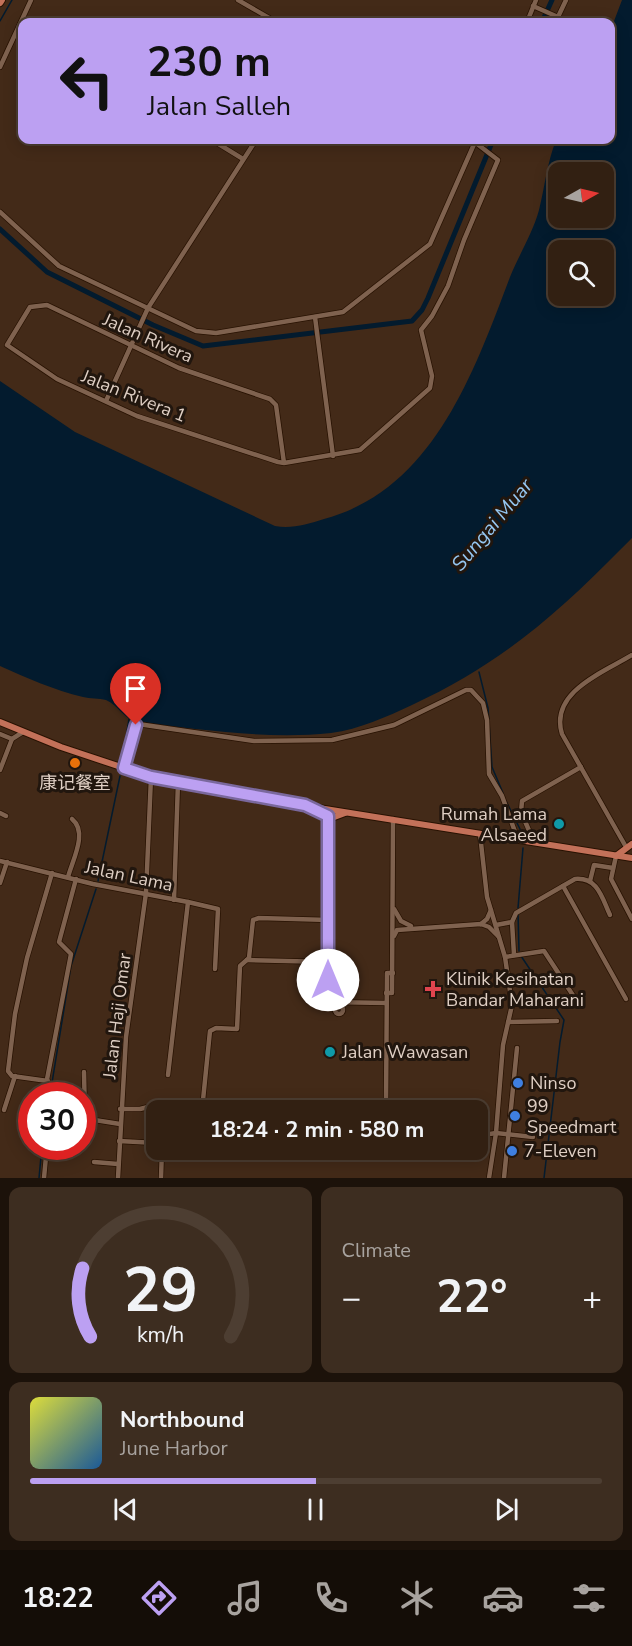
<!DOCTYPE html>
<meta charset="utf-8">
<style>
:root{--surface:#322012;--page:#3d2d20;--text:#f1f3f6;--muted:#a8a39f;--line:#4d3e32;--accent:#bca0f2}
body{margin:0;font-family:"Nunito Sans","Noto Sans SC",sans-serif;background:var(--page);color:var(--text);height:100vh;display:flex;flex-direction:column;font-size:22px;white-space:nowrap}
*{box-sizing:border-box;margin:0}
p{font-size:20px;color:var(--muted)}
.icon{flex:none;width:33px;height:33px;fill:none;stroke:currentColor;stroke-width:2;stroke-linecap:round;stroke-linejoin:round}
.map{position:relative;height:1178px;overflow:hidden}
.side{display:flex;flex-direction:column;gap:9px;padding:9px;background:#1c120a;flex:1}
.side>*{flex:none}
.banner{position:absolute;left:18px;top:18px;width:597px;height:126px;border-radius:12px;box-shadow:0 3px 15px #0003,0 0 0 2px var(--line);background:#bca0f2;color:#111;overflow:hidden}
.needle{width:39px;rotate:82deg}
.fabs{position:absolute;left:548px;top:162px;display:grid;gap:12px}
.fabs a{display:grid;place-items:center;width:66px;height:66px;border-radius:12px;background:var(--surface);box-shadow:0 3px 15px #0003,0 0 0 2px var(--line);font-size:30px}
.speed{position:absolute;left:18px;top:1082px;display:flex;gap:12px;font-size:30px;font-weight:700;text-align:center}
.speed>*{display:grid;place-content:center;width:78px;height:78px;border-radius:50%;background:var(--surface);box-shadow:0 3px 15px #0003,0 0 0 2px var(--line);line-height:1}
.speed .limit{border:9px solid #d22;background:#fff;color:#111}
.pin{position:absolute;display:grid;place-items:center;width:51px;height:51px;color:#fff;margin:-62px -26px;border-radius:50% 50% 50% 0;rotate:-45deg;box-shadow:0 0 6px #0007}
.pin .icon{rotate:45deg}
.me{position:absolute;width:66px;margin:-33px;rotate:0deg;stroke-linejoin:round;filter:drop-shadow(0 0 4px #0008)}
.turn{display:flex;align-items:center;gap:21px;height:126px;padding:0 30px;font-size:27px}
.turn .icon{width:78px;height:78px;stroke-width:2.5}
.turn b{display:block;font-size:42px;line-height:51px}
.big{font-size:45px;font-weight:700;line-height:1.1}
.side .card{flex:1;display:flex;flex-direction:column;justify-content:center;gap:9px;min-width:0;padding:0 21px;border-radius:12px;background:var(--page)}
.side .dial{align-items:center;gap:0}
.dial svg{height:156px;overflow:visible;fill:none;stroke:var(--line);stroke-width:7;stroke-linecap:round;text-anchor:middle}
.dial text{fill:var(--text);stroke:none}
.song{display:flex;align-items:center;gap:18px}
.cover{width:72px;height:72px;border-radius:9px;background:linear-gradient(135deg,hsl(60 70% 55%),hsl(210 70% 35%))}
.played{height:6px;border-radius:3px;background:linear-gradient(90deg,var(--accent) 50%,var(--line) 50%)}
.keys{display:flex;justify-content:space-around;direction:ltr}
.heat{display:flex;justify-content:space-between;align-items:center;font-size:33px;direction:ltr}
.side .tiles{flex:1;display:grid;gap:9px;grid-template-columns:1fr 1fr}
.card:last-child{grid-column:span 2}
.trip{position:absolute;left:146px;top:1100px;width:342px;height:60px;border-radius:12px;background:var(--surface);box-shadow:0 3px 15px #0003,0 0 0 2px var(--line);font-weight:700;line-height:60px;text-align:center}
.tabs{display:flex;height:96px;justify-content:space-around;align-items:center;background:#140d07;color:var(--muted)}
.tabs .icon{width:42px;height:42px}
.tabs .current{color:var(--accent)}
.tabs b{font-size:27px;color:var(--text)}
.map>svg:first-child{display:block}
.water{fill:#031b2e;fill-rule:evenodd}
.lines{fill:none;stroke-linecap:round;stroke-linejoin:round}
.stream{stroke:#031b2e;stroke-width:1.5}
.canal{stroke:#031b2e;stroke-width:5}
.minor-casing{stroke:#281202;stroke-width:6}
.major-casing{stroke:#281202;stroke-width:8}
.minor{stroke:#7f624f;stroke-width:4.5}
.major{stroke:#c37159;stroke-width:6}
.route-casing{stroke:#7a689d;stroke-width:15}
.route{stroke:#bca0f2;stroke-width:10}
.food-dot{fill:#e8710a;stroke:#21160e;stroke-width:2}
.culture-dot{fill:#0f9aa8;stroke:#21160e;stroke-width:2}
.health-dot{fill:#e0444e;stroke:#21160e;stroke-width:2}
.shop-dot{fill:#3f7fe0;stroke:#21160e;stroke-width:2}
.labels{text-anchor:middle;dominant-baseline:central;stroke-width:6;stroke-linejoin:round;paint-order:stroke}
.street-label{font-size:18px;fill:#dfcfc4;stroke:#21160e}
.poi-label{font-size:18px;fill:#dfcfc4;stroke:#21160e;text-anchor:start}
.water-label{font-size:20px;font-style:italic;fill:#95c6f0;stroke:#21160e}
</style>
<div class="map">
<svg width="632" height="1178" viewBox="0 0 632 1178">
<rect width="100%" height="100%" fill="#432a18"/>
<!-- water -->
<path class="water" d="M622 0H632V538L622 548C555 616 500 664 412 705 386 717 360 729 331 733 267 740 199 729 136 722 123 718 118 705 106 700 99 698 90 699 83 697 54 690 27 678 0 666V381L75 432 275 526C292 529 308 524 324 519 433 490 474 372 510 277 519 255 533 232 539 210 545 186 547 163 556 140H610L611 29ZM558 172H603V218H558ZM558 250H603V296H558Z"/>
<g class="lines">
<!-- stream -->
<g class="stream">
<polyline points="0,21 12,0"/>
<polyline points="479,672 488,708 492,767 503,793"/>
<polyline points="122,762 129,719"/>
<polyline points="506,801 524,837"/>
<polyline points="98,881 120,776"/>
<polyline points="518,908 523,848"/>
<polyline points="518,913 519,951"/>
<polyline points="521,956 564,1020 560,1042 544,1178"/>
<polyline points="50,1095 71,966 96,889"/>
<polyline points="39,1178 42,1146"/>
</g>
<!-- canal -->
<g class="canal">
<polyline points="542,22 552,0"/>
<polyline points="0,229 47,272 153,325 203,346 412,321 422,310 428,298 493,140"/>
</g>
<!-- minor casing -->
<g class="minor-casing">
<g id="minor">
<polyline points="238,0 276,22"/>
<polyline points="533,6 558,17 566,0"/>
<polyline points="155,21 157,22"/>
<polyline points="527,22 536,0"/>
<polyline points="0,67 31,0"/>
<polyline points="212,140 243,159"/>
<polyline points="0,212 59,266 196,331 216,333 343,312 430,244 475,142"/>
<polyline points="315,317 333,456"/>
<polyline points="106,401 148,308 256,140"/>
<polyline points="284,463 276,405 270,399 179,368 47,305 30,307 7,345 57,379 137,416 278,462 284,463 360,450 430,388 432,376 421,330 432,316 448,286 464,240 498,160 472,140"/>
<polyline points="0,734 12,739"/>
<polyline points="124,768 135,727 138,724 254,741 332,740 394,725 466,690 471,690 483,703 487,720 489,774 502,796 518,840"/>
<polyline points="0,770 12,739 23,732"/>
<polyline points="0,813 6,816"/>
<polyline points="329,819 328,1002 335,1009"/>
<polyline points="480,834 487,897 505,957 512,1005 503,1045 496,1133 489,1178"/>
<polyline points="534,842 521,812 522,801 581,767"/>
<path d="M626 847 562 734C549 692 604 672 632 655"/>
<polyline points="616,856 611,879 632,919"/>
<polyline points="0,861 93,884 188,902 168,1075"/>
<path d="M68 877C73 859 88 832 72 819"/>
<polyline points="590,881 594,865 613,868"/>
<polyline points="0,883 7,862"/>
<polyline points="563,886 626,999"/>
<polyline points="174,900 178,782"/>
<polyline points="188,902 218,909 215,969"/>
<polyline points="394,909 401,921 411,926"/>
<polyline points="481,924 487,919 491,910"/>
<polyline points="496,925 512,922"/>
<polyline points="394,936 397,930 481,924 489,927 499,937"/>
<path d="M514 955 512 922 516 913 575 879C598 877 602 898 610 915"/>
<polyline points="505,957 544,951 578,1003"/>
<polyline points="247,960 328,962"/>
<polyline points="386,993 392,993 393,819"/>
<polyline points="328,1002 386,1003"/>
<circle cx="339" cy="1010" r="4"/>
<polyline points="508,1022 557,1021"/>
<polyline points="84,1072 85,1118"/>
<polyline points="48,1081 12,1076 8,1071 15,1014 27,958 52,873"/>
<polyline points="44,1095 71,954 59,942 76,879"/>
<polyline points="386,1106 387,973 393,973"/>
<polyline points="120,1109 140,1109 156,1105"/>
<polyline points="4,1110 15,1076"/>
<polyline points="202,1110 210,1031 216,1028 237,1029 240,966 249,958 253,920 259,918 329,920"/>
<polyline points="82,1118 120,1124"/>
<polyline points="477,1136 496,1133 533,1137"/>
<polyline points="119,1141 156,1143"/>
<polyline points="94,1162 118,1164"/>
<polyline points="44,1178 47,1146"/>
<polyline points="118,1178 126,1037 146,893 151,777"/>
<polyline points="161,1178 162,1149"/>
<polyline points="504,1178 517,1048"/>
</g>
</g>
<!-- major casing -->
<g class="major-casing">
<g id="major">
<polyline points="0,3 2,0"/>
<polyline points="0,722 61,747 151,777 300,805 632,858"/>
<polyline points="313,809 327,815 329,819 345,813"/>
<polyline points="616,856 632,844"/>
</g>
</g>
<!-- minor -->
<use href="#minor" class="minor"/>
<!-- major -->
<use href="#major" class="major"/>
</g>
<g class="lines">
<!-- route casing -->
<g class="route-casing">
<polyline id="route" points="136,725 124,768 151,777 305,805 328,816 328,980"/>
</g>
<!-- route -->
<use href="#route" class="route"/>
</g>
<!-- markers -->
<circle class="food-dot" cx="75" cy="763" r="6"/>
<g class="culture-dot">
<circle cx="559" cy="824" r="6"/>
<circle cx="330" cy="1052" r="6"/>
</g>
<path class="health-dot" d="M430 980h6v6h6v6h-6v6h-6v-6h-6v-6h6z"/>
<g class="shop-dot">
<circle cx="518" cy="1083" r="6"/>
<circle cx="515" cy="1116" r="6"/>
<circle cx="512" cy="1151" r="6"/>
</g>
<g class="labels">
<!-- street labels -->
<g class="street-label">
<text transform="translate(148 338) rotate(24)">Jalan Rivera</text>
<text transform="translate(134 396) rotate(22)">Jalan Rivera 1</text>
<text transform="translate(129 876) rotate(12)">Jalan Lama</text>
<text transform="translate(117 1016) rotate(-83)">Jalan Haji Omar</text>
</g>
<!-- poi labels -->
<g class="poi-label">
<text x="75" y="783" text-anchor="middle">康记餐室</text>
<text x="547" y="814" text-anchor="end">Rumah Lama<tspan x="547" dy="21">Alsaeed</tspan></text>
<text x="446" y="979">Klinik Kesihatan<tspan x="446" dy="21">Bandar Maharani</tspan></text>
<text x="342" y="1052">Jalan Wawasan</text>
<text x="530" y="1083">Ninso</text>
<text x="527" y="1106">99<tspan x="527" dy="21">Speedmart</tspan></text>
<text x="524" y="1151">7-Eleven</text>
</g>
<!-- water labels -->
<g class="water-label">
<text transform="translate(492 525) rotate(-50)">Sungai Muar</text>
</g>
</g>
</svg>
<div class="fabs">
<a><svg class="needle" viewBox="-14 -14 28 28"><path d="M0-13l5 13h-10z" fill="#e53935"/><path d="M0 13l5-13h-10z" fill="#a8a39f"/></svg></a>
<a><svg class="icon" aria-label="search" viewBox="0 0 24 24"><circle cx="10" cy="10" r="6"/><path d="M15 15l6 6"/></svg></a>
</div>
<div class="speed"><div class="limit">30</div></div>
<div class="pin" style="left:136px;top:725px;background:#d93025"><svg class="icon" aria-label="arrive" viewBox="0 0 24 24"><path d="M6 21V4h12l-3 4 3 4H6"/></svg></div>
<svg class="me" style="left:328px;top:980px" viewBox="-20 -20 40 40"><circle r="19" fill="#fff"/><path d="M0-13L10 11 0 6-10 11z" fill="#bca0f2"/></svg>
<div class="trip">18:24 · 2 min · 580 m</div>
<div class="banner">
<div class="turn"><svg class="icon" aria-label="left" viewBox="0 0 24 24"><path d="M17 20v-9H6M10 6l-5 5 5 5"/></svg><div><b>230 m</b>Jalan Salleh</div></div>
</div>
</div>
<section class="side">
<div class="tiles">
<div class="card dial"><svg viewBox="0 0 100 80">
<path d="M14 69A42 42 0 1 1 86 69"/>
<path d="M14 69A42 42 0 0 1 10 34" stroke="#bca0f2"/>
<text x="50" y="56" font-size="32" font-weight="700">29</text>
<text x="50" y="72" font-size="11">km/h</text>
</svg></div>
<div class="card"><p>Climate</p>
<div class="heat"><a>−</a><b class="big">22°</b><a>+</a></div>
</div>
<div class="card">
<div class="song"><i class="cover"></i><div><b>Northbound</b><p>June Harbor</p></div></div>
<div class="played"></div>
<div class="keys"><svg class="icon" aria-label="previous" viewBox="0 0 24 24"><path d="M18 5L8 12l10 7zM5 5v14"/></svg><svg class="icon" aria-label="pause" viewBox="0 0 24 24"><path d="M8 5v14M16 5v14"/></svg><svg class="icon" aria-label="next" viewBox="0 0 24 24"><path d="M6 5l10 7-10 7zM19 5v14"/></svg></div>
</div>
</div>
</section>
<nav class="tabs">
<b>18:22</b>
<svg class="icon current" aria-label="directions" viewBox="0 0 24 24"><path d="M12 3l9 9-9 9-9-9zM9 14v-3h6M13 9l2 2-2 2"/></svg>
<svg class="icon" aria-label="music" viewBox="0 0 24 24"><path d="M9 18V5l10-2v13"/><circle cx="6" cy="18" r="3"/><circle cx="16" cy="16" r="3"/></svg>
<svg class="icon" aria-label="phone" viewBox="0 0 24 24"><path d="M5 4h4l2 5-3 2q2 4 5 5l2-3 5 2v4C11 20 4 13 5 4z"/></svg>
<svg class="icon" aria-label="climate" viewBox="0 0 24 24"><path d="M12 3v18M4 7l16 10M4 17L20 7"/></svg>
<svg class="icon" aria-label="car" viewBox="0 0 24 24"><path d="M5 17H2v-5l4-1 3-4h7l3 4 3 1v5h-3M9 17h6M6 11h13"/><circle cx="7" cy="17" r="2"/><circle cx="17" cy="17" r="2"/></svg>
<svg class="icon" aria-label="filters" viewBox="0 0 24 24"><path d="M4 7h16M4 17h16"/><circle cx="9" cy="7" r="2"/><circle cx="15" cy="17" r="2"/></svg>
</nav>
